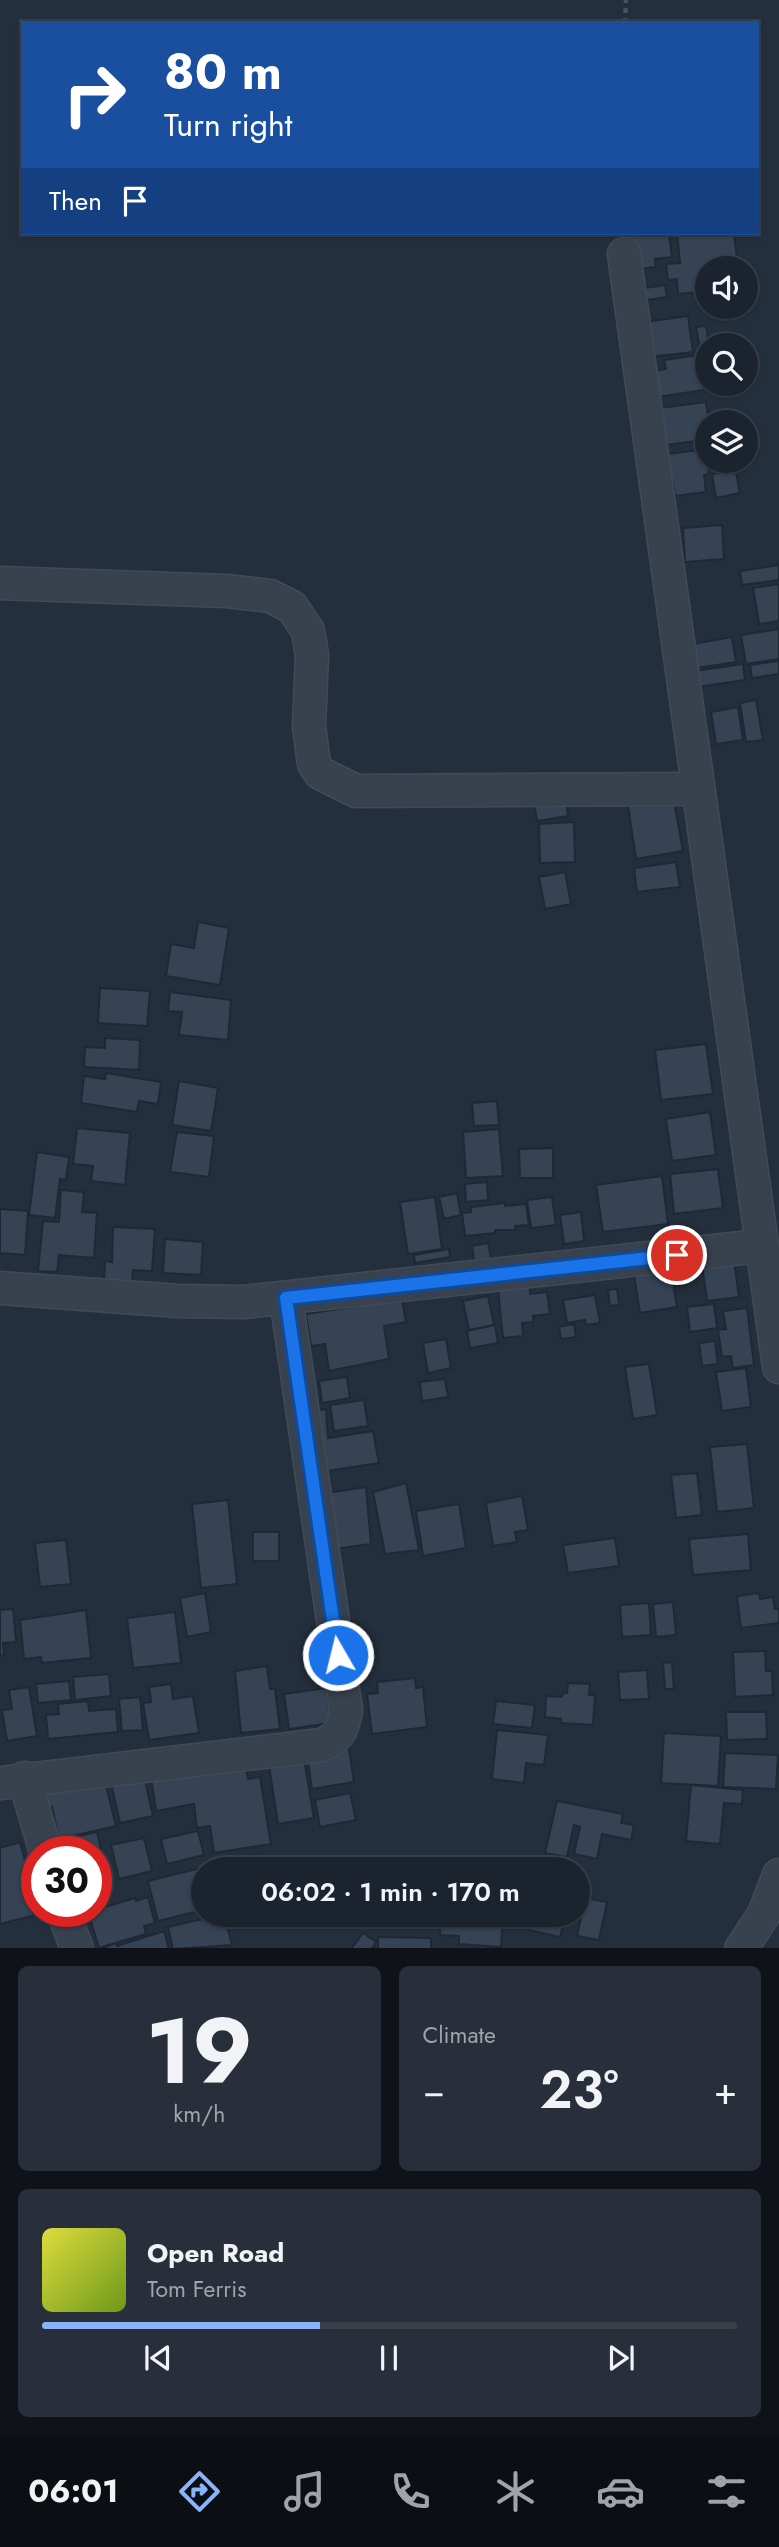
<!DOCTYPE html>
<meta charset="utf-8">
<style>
:root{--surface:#1b232e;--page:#282f3a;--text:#f1f3f6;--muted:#a0a4aa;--line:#39404a;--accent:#8ab4f8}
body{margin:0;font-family:Jost,sans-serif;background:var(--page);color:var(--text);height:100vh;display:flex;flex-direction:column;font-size:26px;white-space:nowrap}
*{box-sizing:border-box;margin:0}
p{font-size:23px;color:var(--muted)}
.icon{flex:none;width:38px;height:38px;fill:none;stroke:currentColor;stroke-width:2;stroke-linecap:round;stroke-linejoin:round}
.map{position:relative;height:1948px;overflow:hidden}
.drawer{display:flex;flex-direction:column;gap:18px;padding:18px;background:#0f1319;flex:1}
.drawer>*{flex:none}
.top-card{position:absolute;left:21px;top:21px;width:738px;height:214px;border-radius:0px;box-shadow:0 2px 5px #0004,0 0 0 2px var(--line);background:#1a4fa0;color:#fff;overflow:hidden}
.controls{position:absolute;left:695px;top:256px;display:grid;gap:14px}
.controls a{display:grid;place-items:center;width:63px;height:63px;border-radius:50%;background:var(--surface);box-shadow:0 2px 5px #0004,0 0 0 2px var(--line);font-size:35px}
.speed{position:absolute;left:21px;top:1836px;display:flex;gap:14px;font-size:35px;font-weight:700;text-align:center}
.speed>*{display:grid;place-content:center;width:91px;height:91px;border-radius:50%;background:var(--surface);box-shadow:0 2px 5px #0004,0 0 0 2px var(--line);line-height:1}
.speed .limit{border:10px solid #d22;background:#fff;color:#111}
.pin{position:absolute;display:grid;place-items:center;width:60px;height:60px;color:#fff;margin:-30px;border:4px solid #fff;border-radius:50%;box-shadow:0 2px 7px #0007}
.me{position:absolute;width:77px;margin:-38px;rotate:352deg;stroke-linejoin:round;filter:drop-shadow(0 0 5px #0008)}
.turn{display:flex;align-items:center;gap:24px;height:147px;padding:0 28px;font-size:32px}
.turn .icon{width:91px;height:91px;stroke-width:2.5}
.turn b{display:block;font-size:49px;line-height:60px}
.then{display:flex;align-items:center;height:66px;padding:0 28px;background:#0003;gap:14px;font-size:26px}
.big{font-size:52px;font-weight:600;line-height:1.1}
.drawer .tile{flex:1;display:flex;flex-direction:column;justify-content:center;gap:10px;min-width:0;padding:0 24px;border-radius:10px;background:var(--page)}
.drawer .dial{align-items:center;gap:0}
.dial b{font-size:91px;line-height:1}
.song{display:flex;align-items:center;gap:21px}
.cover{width:84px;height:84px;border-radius:10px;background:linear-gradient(135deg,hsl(60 70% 55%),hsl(80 70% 35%))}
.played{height:7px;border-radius:4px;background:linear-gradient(90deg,var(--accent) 40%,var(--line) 40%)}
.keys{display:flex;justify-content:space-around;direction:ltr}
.heat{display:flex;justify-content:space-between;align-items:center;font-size:38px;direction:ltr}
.drawer .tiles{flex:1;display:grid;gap:18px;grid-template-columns:1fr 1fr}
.tile:last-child{grid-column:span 2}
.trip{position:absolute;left:191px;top:1857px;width:399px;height:70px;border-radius:35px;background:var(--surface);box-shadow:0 2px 5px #0004,0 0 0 2px var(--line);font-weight:600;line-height:70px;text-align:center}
.menu{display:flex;height:112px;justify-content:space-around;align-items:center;background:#0b0e12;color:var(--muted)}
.menu .icon{width:49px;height:49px}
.menu .active{color:var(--accent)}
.menu b{font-size:32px;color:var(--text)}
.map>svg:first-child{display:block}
.building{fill:#364354;stroke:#1f2835;stroke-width:2}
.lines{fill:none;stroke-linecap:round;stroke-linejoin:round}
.street-casing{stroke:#414a57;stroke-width:35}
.path{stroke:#3f5557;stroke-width:4.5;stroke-dasharray:5 5;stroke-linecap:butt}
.street{stroke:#38414e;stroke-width:32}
.route-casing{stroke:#114b97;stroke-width:18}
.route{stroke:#1a73e8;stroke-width:12}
</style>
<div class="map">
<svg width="779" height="1949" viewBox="0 0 779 1949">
<rect width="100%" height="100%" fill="#242f3e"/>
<!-- building -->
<g class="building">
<polygon points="669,233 672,257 655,259 656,267 632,270 628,234"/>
<polygon points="677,233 734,233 737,258 723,260 724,268 707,268 707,291 678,294 677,279 668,280 666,264 680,263"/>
<polygon points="665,285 667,297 647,300 645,288"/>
<polygon points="688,316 693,352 649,357 645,322"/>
<polygon points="706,326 709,345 707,358 702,359 696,327"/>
<polygon points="699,355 704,390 651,398 647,372 666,369 664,360"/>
<polygon points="706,402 709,422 702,425 704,440 658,446 652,409"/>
<polygon points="705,449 709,474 704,475 706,492 675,496 673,482 665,483 662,455"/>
<polygon points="734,462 740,493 716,498 712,474 724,472 722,464"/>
<polygon points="722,525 724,559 685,562 683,528"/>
<polygon points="779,565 779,580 742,585 740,571"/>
<polygon points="779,584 779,621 759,624 753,588"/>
<polygon points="779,629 779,659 746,664 741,635"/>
<polygon points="732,637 736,662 697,668 693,644"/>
<polygon points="779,661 779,674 752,678 750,665"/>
<polygon points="743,664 745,680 697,687 694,671"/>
<polygon points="756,700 763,740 746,742 740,703"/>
<polygon points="738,707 743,740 716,744 711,712"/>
<polygon points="566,799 568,816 537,821 534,804"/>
<polygon points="674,801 683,851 636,859 628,806"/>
<polygon points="574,822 575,862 540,863 539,824"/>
<polygon points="676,862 680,887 637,892 634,868"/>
<polygon points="565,872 571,904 545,909 539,877"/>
<polygon points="198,922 229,928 220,985 166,976 171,944 194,948"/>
<polygon points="100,988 150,991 147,1026 98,1023"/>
<polygon points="170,992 231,1000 228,1040 179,1035 182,1012 168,1011"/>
<polygon points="105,1038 140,1040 139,1070 84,1067 85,1047 105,1048"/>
<polygon points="706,1044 713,1094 661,1100 655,1050"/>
<polygon points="106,1073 161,1082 158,1104 139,1101 137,1112 81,1103 84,1076 105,1079"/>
<polygon points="179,1081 218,1088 211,1131 172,1125"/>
<polygon points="497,1101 499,1125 474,1126 472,1103"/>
<polygon points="710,1112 716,1155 672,1161 666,1119"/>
<polygon points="77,1128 130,1133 125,1185 91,1181 93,1166 73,1164"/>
<polygon points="499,1129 503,1176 466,1178 463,1132"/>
<polygon points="177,1132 214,1136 209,1177 170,1172"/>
<polygon points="553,1148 553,1178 520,1178 519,1149"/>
<polygon points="37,1152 69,1157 66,1180 60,1179 55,1218 29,1215"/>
<polygon points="718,1169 723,1208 674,1214 670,1174"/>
<polygon points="662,1176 668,1224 603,1232 596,1185"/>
<polygon points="487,1182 488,1200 466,1202 465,1184"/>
<polygon points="61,1190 84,1192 82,1212 97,1213 94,1258 59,1255 57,1272 38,1271 43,1221 59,1222"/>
<polygon points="457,1193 461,1215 444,1219 439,1197"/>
<polygon points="435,1197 442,1249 408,1254 400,1202"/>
<polygon points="552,1197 556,1225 531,1228 527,1200"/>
<polygon points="505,1203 505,1206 526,1204 529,1225 515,1226 515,1230 495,1230 495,1233 465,1236 462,1213 471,1212 471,1207"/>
<polygon points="0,1209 28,1211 25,1255 0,1253"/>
<polygon points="581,1212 584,1241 564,1244 560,1215"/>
<polygon points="113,1227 155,1229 152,1271 133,1270 132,1283 104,1282 105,1261 112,1262"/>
<polygon points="165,1239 203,1242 201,1275 163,1273"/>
<polygon points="488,1243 492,1263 475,1266 472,1246"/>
<polygon points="449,1249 450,1257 415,1263 414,1255"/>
<polygon points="734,1260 739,1297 707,1301 702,1265"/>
<polygon points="671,1268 677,1307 640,1313 634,1275"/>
<polygon points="529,1277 530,1294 547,1292 550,1314 533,1316 533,1322 522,1323 523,1336 503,1338 497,1280"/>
<polygon points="617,1289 619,1305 610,1306 608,1290"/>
<polygon points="595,1295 600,1323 586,1325 585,1320 567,1323 563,1300"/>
<polygon points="488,1296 494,1325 469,1330 463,1301"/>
<polygon points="402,1299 406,1322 384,1326 389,1359 329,1371 325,1344 311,1346 306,1314"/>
<polygon points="714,1304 717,1328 690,1332 687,1307"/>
<polygon points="747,1308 754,1365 733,1368 731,1356 722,1357 718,1330 726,1329 723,1311"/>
<polygon points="574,1324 576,1337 561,1339 559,1327"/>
<polygon points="495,1325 498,1343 470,1348 467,1331"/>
<polygon points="446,1339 451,1368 428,1373 423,1343"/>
<polygon points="715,1341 718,1364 702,1366 699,1343"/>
<polygon points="649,1364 657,1415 633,1419 625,1367"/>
<polygon points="746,1368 751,1407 722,1411 716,1372"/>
<polygon points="347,1377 350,1398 322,1403 319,1381"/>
<polygon points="445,1379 448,1397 422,1401 420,1382"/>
<polygon points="364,1400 368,1426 334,1431 330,1405"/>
<polygon points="326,1409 328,1438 373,1431 379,1463 320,1472 314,1432 322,1431 318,1410"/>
<polygon points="747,1444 754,1508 717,1512 710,1447"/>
<polygon points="697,1473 702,1515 676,1518 671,1475"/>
<polygon points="406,1483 419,1550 385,1554 373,1492"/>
<polygon points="366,1487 371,1544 335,1549 326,1493"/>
<polygon points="522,1496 528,1530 515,1532 517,1542 493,1546 486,1503"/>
<polygon points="228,1500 237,1584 201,1588 192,1504"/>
<polygon points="459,1504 466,1548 423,1556 416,1511"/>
<rect x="253" y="1532" width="26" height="29"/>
<polygon points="748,1534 751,1570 693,1575 689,1539"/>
<polygon points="615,1538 619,1566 568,1573 563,1545"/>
<polygon points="66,1540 71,1584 40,1587 35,1543"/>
<polygon points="205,1593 211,1632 187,1637 180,1598"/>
<polygon points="759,1593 760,1599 773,1597 775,1609 779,1609 779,1623 741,1628 737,1596"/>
<polygon points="673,1602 676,1635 656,1637 653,1604"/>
<polygon points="649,1603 651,1635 622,1637 620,1605"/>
<polygon points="13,1609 16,1642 3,1643 4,1655 0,1656 0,1610"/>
<polygon points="86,1610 91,1658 42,1663 41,1657 24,1659 20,1620"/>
<polygon points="175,1612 181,1663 133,1668 127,1618"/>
<polygon points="765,1651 766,1671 772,1671 773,1695 735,1697 733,1652"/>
<polygon points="672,1662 674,1689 665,1689 663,1663"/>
<polygon points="267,1666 270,1689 275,1689 280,1729 241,1733 235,1671"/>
<polygon points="647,1670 649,1699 620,1700 618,1672"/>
<polygon points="109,1674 111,1696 75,1700 73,1677"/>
<polygon points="415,1678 416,1688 423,1687 427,1727 372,1734 367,1694 378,1693 377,1682"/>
<polygon points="69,1681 71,1700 38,1703 36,1684"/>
<polygon points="568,1683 590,1684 589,1695 595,1695 593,1725 561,1723 561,1719 545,1717 546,1696 562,1697 563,1693 567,1693"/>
<polygon points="171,1684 173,1699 193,1696 199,1733 149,1740 143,1703 151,1702 149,1687"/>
<polygon points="29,1687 37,1736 7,1741 2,1710 12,1709 9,1690"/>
<polygon points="326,1688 331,1723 289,1729 284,1694"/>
<polygon points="140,1697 143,1730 122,1731 119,1699"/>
<polygon points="88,1701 89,1711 116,1709 118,1732 48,1739 46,1715 59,1714 58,1704"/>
<polygon points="496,1701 535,1705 532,1728 493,1724"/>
<polygon points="726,1712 766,1712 767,1739 727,1740"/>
<polygon points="497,1730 548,1735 544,1765 526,1763 524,1783 492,1779"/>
<polygon points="664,1733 721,1736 718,1786 661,1783"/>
<polygon points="349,1748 354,1782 312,1789 307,1755"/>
<polygon points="303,1753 314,1818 278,1824 268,1759"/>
<polygon points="725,1753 778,1755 776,1789 723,1787"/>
<polygon points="244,1756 248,1779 260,1777 271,1844 214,1853 210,1826 197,1828 194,1804 156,1811 150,1771"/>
<polygon points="142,1767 153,1816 120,1823 109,1775"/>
<polygon points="103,1773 116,1826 59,1839 52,1807 42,1809 37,1790"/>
<polygon points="691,1785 743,1790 742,1804 724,1803 720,1844 686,1841"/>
<polygon points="350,1793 356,1820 320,1827 315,1800"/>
<polygon points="557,1801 623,1814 621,1823 634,1825 631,1840 602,1834 597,1859 574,1854 580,1827 574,1825 567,1857 545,1853"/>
<polygon points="198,1831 204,1855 167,1864 161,1839"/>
<polygon points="97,1832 109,1883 96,1886 96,1852 60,1852 58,1841"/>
<polygon points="144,1838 152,1871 119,1879 111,1845"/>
<polygon points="20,1842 39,1914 0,1924 0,1848"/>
<polygon points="257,1855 259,1867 270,1865 271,1869 245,1869 243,1857"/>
<polygon points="209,1866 209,1869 203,1869 203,1910 158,1921 148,1881"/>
<polygon points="148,1897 155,1923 144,1926 146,1934 99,1948 88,1912 135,1898 136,1901"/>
<polygon points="585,1898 607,1902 599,1940 577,1936"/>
<polygon points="224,1914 232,1945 173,1949 168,1927"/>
<polygon points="441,1914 503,1914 501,1947 459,1944 459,1936 440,1935"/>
<polygon points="533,1914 566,1914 560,1937 529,1930"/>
<polygon points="164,1931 169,1949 100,1949 116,1943 117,1946"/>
<polygon points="363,1933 376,1942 372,1949 351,1949"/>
<polygon points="378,1937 431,1938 431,1949 378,1949"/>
</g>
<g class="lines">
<!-- street casing -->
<g class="street-casing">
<g id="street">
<polyline points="624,254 779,1367"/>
<polyline points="0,583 227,591 270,596 292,607 308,631 312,655 309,726 314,764 320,773 356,791 697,789"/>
<polyline points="0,1288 178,1301 244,1302 760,1246"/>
<polyline points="24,1778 46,1852"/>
<path d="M0 1783 322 1745C339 1737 343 1730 346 1710L286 1298"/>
<polyline points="63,1911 77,1949"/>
<polyline points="741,1949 764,1914 779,1875"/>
</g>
</g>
<!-- path -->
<polyline class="path" points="625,23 626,0"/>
<!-- street -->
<use href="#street" class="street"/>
</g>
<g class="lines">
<!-- route casing -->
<g class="route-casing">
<polyline id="route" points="338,1655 286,1298 677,1255"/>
</g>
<!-- route -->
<use href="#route" class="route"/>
</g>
</svg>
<div class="controls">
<a><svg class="icon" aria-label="sound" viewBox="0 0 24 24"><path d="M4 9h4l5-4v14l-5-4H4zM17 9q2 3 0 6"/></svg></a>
<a><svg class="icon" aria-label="search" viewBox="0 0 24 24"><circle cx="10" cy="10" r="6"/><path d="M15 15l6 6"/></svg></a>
<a><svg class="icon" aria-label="layers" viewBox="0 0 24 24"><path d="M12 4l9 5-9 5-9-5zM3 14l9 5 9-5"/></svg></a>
</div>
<div class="speed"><div class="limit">30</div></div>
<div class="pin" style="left:677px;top:1255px;background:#d93025"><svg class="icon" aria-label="arrive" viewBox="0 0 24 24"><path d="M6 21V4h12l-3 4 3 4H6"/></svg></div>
<svg class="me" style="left:338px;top:1655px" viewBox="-20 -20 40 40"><circle r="17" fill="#1a73e8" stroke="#fff" stroke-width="3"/><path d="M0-11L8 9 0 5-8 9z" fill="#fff"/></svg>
<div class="trip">06:02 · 1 min · 170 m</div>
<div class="top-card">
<div class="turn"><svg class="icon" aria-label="right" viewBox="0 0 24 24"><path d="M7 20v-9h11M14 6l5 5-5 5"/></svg><div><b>80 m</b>Turn right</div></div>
<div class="then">Then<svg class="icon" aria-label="arrive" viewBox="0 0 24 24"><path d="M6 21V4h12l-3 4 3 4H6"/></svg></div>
</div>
</div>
<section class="drawer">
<div class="tiles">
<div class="tile dial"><b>19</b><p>km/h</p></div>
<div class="tile"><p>Climate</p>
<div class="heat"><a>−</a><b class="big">23°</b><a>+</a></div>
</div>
<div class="tile">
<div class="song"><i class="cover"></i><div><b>Open Road</b><p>Tom Ferris</p></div></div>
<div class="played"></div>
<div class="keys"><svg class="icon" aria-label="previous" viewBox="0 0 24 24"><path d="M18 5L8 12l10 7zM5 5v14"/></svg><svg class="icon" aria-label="pause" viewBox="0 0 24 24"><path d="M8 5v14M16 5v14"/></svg><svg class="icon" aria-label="next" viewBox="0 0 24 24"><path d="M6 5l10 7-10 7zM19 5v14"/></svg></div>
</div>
</div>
</section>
<nav class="menu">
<b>06:01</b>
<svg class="icon active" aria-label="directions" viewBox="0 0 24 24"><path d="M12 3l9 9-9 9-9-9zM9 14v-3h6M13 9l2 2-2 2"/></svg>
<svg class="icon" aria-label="music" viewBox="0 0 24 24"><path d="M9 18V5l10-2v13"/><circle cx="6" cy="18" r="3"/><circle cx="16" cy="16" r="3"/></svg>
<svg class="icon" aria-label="phone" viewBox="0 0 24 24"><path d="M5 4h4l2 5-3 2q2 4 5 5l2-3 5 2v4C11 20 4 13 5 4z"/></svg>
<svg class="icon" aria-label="climate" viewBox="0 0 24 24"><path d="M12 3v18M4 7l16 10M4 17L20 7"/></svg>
<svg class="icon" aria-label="car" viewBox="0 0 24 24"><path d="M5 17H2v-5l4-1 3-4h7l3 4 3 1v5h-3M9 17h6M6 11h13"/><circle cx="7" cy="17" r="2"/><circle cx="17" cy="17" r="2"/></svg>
<svg class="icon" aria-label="filters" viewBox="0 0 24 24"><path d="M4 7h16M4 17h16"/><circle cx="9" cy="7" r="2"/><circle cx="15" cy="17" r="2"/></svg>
</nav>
